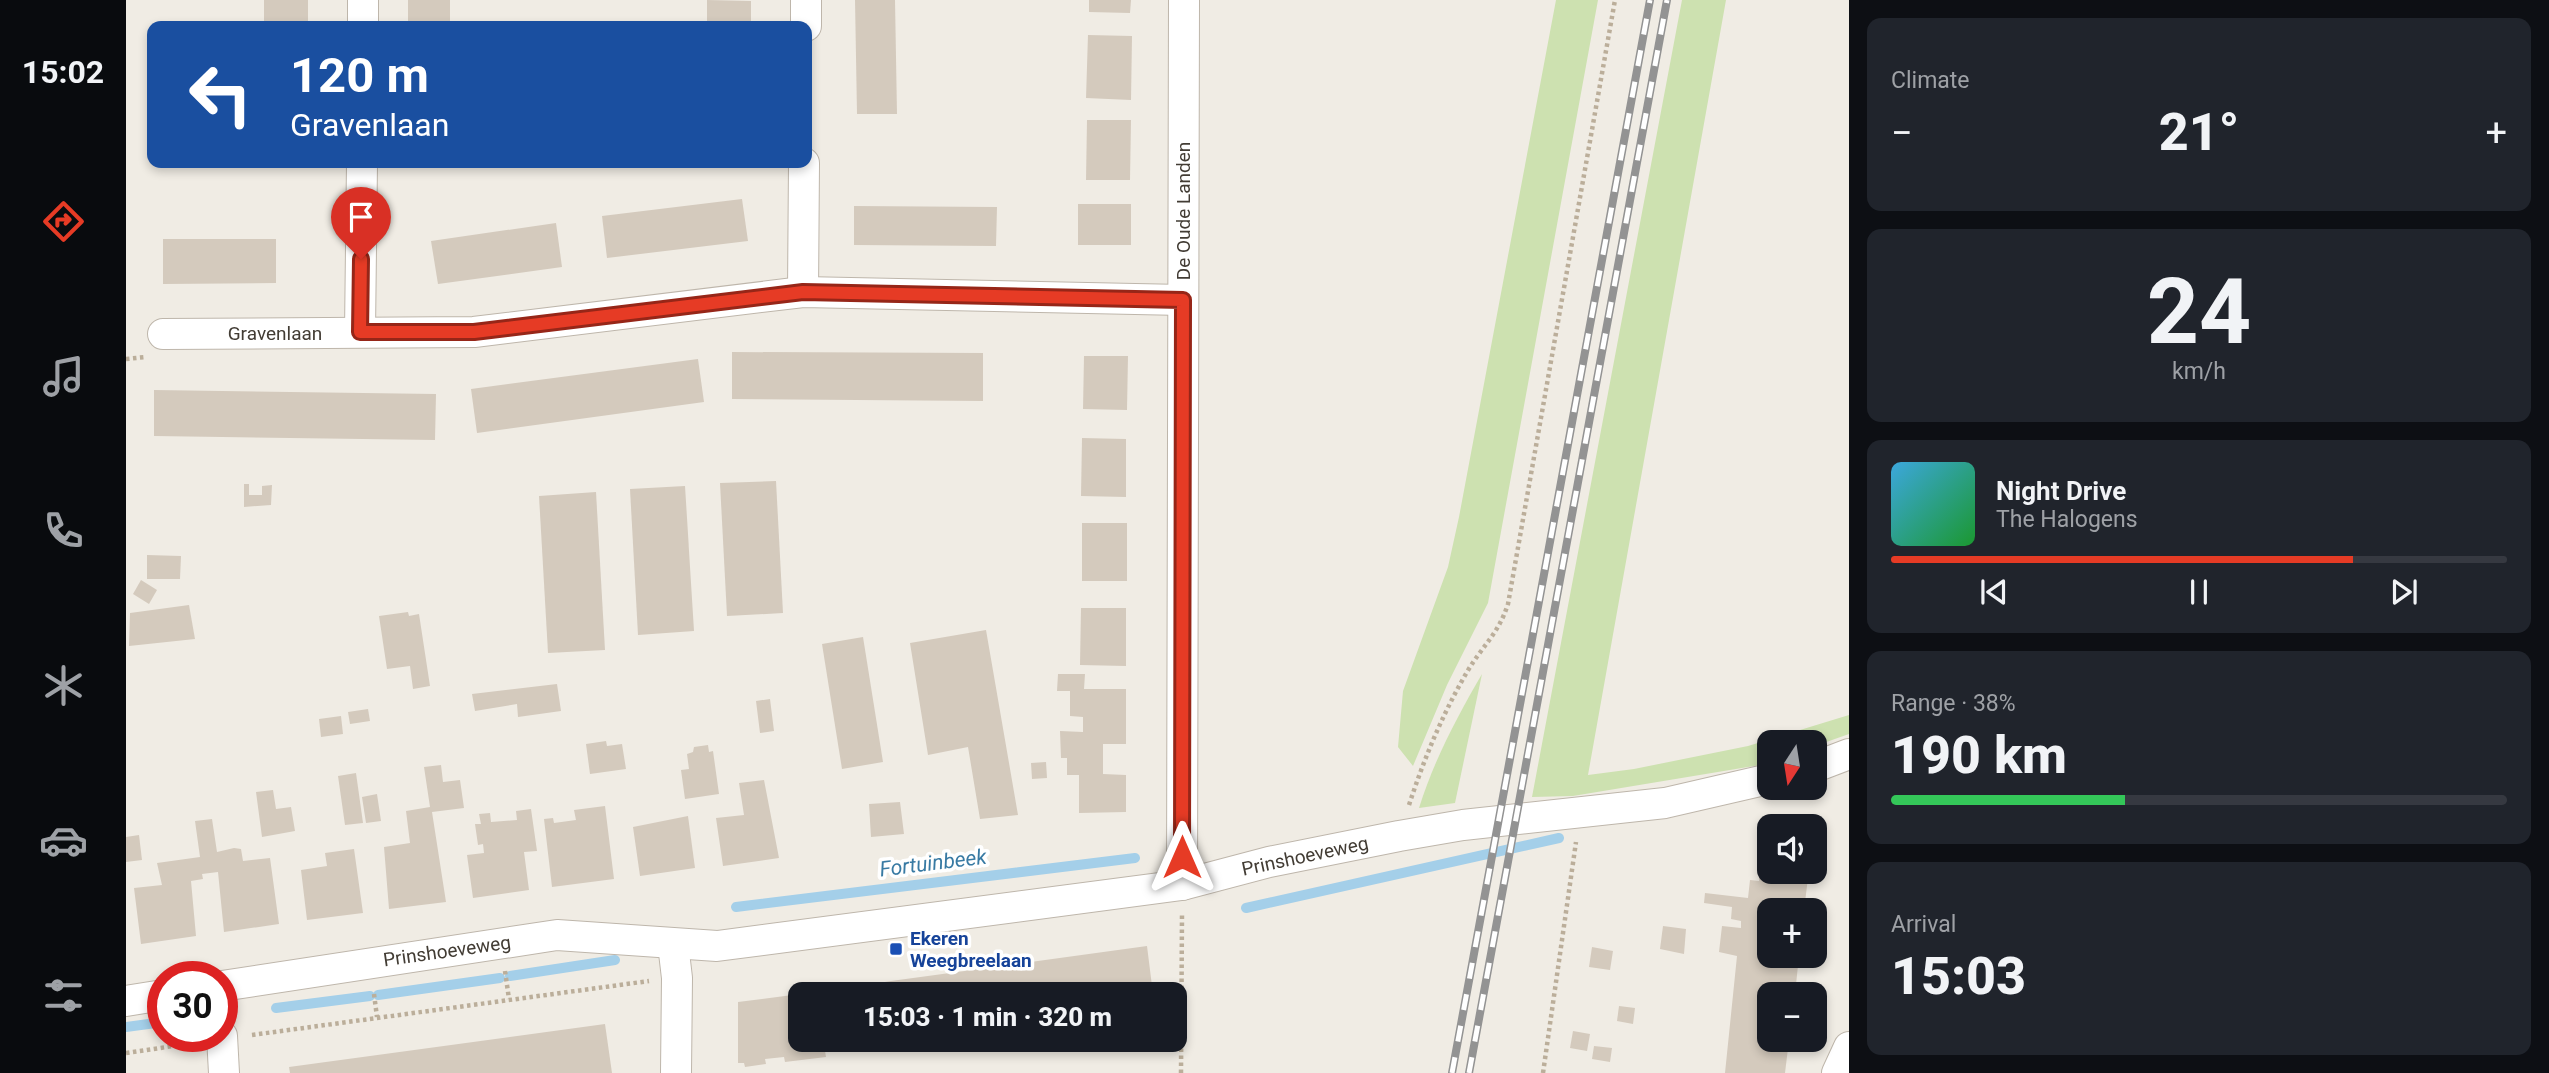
<!DOCTYPE html>
<meta charset="utf-8">
<style>
:root{--surface:#171b24;--page:#20242c;--text:#f1f3f6;--muted:#9ea1a6;--line:#363941;--accent:#e63b25}
body{margin:0;font-family:Roboto,sans-serif;background:var(--page);color:var(--text);height:100vh;display:flex;flex-direction:column;font-size:26px;white-space:nowrap}
*{box-sizing:border-box;margin:0}
p{font-size:23px;color:var(--muted)}
.icon{flex:none;width:38px;height:38px;fill:none;stroke:currentColor;stroke-width:2;stroke-linecap:round;stroke-linejoin:round}
.map{position:relative;flex:1;overflow:hidden}
.details{display:flex;flex-direction:column;gap:18px;padding:18px;background:#0d0f14;width:700px}
.details>*{flex:none}
.banner{position:absolute;left:21px;top:21px;width:665px;height:147px;border-radius:14px;box-shadow:0 4px 10px #0003;background:#1a4fa0;color:#fff;overflow:hidden}
.needle{width:46px;rotate:192deg}
.controls{position:absolute;left:1631px;top:730px;display:grid;gap:14px}
.controls a{display:grid;place-items:center;width:70px;height:70px;border-radius:14px;background:var(--surface);box-shadow:0 4px 10px #0003;font-size:35px}
.speed{position:absolute;left:21px;top:961px;display:flex;gap:14px;font-size:35px;font-weight:700;text-align:center}
.speed>*{display:grid;place-content:center;width:91px;height:91px;border-radius:50%;background:var(--surface);box-shadow:0 4px 10px #0003;line-height:1}
.speed .limit{border:10px solid #d22;background:#fff;color:#111}
.pin{position:absolute;display:grid;place-items:center;width:60px;height:60px;color:#fff;margin:-72px -30px;border-radius:50% 50% 50% 0;rotate:-45deg;box-shadow:0 0 7px #0007}
.pin .icon{rotate:45deg}
.me{position:absolute;width:77px;margin:-38px;rotate:0deg;stroke-linejoin:round;filter:drop-shadow(0 0 5px #0008)}
.turn{display:flex;align-items:center;gap:24px;height:147px;padding:0 28px;font-size:32px}
.turn .icon{width:91px;height:91px;stroke-width:2.5}
.turn b{display:block;font-size:49px;line-height:60px}
.big{font-size:52px;font-weight:800;line-height:1.1}
.details .widget{flex:1;display:flex;flex-direction:column;justify-content:center;gap:10px;min-width:0;padding:0 24px;border-radius:14px;background:var(--page)}
.details .dial{align-items:center;gap:0}
.dial b{font-size:91px;line-height:1}
.song{display:flex;align-items:center;gap:21px}
.cover{width:84px;height:84px;border-radius:10px;background:linear-gradient(135deg,hsl(200 70% 55%),hsl(130 70% 35%))}
.played{height:7px;border-radius:4px;background:linear-gradient(90deg,var(--accent) 75%,var(--line) 75%)}
.keys{display:flex;justify-content:space-around;direction:ltr}
.heat{display:flex;justify-content:space-between;align-items:center;font-size:38px;direction:ltr}
.charge{height:10px;border-radius:5px;background:linear-gradient(90deg,#34c759 38%,var(--line) 0)}
.trip{position:absolute;left:662px;top:982px;width:399px;height:70px;border-radius:14px;background:var(--surface);box-shadow:0 4px 10px #0003;font-weight:800;line-height:70px;text-align:center}
main{display:flex;flex:1;min-height:0}
.tabs{display:flex;flex-direction:column;width:126px;justify-content:space-around;align-items:center;background:#090b0e;color:var(--muted)}
.tabs .icon{width:49px;height:49px}
.tabs .on{color:var(--accent)}
.tabs b{font-size:32px;color:var(--text)}
.map>svg:first-child{display:block}
.green{fill:#cde1b0}
.lines{fill:none;stroke-linecap:round;stroke-linejoin:round}
.stream{stroke:#a4cfe9;stroke-width:10}
.building{fill:#d4cabd}
.street-casing{stroke:#beb6ab;stroke-width:32}
.path{stroke:#bbae9a;stroke-width:4.5;stroke-dasharray:3.5 3.5;stroke-linecap:butt}
.street{stroke:#fff;stroke-width:30}
.rail-casing{stroke:#939393;stroke-width:8}
.rail{stroke:#fff;stroke-width:5;stroke-dasharray:16;stroke-linecap:butt}
.route-casing{stroke:#962618;stroke-width:18}
.route{stroke:#e63b25;stroke-width:12}
.transit-dot{fill:#1a4fb4;stroke:#fff;stroke-width:2.5}
.labels{text-anchor:middle;dominant-baseline:central;stroke-width:7;stroke-linejoin:round;paint-order:stroke}
.street-label{font-size:19px;fill:#423c34;stroke:#fff}
.transit-label{font-size:19px;font-weight:bold;fill:#164399;stroke:#fff;text-anchor:start}
.water-label{font-size:21px;font-style:italic;fill:#387aa3;stroke:#fff}
</style>
<main>
<nav class="tabs">
<b>15:02</b>
<svg class="icon on" aria-label="directions" viewBox="0 0 24 24"><path d="M12 3l9 9-9 9-9-9zM9 14v-3h6M13 9l2 2-2 2"/></svg>
<svg class="icon" aria-label="music" viewBox="0 0 24 24"><path d="M9 18V5l10-2v13"/><circle cx="6" cy="18" r="3"/><circle cx="16" cy="16" r="3"/></svg>
<svg class="icon" aria-label="phone" viewBox="0 0 24 24"><path d="M5 4h4l2 5-3 2q2 4 5 5l2-3 5 2v4C11 20 4 13 5 4z"/></svg>
<svg class="icon" aria-label="climate" viewBox="0 0 24 24"><path d="M12 3v18M4 7l16 10M4 17L20 7"/></svg>
<svg class="icon" aria-label="car" viewBox="0 0 24 24"><path d="M5 17H2v-5l4-1 3-4h7l3 4 3 1v5h-3M9 17h6M6 11h13"/><circle cx="7" cy="17" r="2"/><circle cx="17" cy="17" r="2"/></svg>
<svg class="icon" aria-label="filters" viewBox="0 0 24 24"><path d="M4 7h16M4 17h16"/><circle cx="9" cy="7" r="2"/><circle cx="15" cy="17" r="2"/></svg>
</nav>
<div class="map">
<svg width="1723" height="1073" viewBox="0 0 1723 1073">
<rect width="100%" height="100%" fill="#f0ece4"/>
<!-- green -->
<g class="green">
<polygon points="1430,0 1472,0 1362,603 1321,685 1287,766 1272,747 1277,691 1322,567 1333,517"/>
<polygon points="1556,0 1600,0 1462,775 1508,769 1622,746 1723,715 1723,734 1689,746 1689,742 1643,742 1643,762 1634,765 1447,796 1406,797"/>
<path d="M1356 674 1329 803 1293 808C1308 760 1331 717 1356 674Z"/>
</g>
<g class="lines">
<!-- stream -->
<g class="stream">
<polyline points="610,907 1009,858"/>
<polyline points="1120,908 1433,838"/>
<polyline points="384,976 489,960"/>
<polyline points="252,995 374,978"/>
<polyline points="150,1008 244,996"/>
<polyline points="0,1027 37,1022"/>
</g>
</g>
<!-- building -->
<g class="building">
<rect x="138" y="0" width="44" height="26"/>
<rect x="282" y="0" width="42" height="26"/>
<polygon points="581,0 625,1 625,26 581,26"/>
<polygon points="729,0 769,0 771,114 731,114"/>
<polygon points="963,0 1005,0 1004,13 963,12"/>
<polygon points="962,35 1006,36 1005,100 960,98"/>
<polygon points="961,120 1005,120 1004,180 960,180"/>
<polygon points="616,199 622,241 481,258 476,216"/>
<rect x="952" y="204" width="53" height="41"/>
<polygon points="728,206 871,207 870,246 728,245"/>
<polygon points="430,223 436,267 312,284 305,241"/>
<polygon points="37,239 150,239 150,283 37,284"/>
<polygon points="606,352 857,353 857,401 606,399"/>
<polygon points="958,356 1002,356 1001,410 957,409"/>
<polygon points="572,359 578,402 351,433 345,389"/>
<polygon points="28,390 310,394 309,440 28,436"/>
<polygon points="956,438 1000,439 1000,497 955,496"/>
<polygon points="650,481 657,613 601,616 594,483"/>
<polygon points="118,484 123,484 123,495 136,495 136,486 146,485 145,505 118,507"/>
<polygon points="559,486 568,631 512,635 504,489"/>
<polygon points="470,492 479,650 422,653 413,496"/>
<rect x="956" y="523" width="45" height="58"/>
<polygon points="21,555 55,556 54,579 21,579"/>
<polygon points="15,580 31,590 23,604 7,594"/>
<polygon points="63,605 69,639 3,646 4,613"/>
<polygon points="955,608 1000,608 1000,666 954,665"/>
<polygon points="282,612 283,616 293,614 304,686 287,689 284,666 261,669 253,616"/>
<polygon points="860,630 892,815 854,819 842,747 802,755 784,643"/>
<polygon points="737,637 757,762 716,769 696,644"/>
<polygon points="932,674 959,674 958,689 1000,689 1000,744 977,744 977,774 1000,775 1000,812 953,813 953,775 941,775 941,758 935,758 934,731 957,732 957,717 944,716 944,691 931,691"/>
<polygon points="431,684 435,711 392,717 391,704 349,711 346,694"/>
<polygon points="644,699 648,731 634,733 630,701"/>
<polygon points="242,709 244,721 224,724 222,712"/>
<polygon points="215,716 217,734 195,737 193,719"/>
<polygon points="480,741 481,746 496,744 500,769 464,774 460,744"/>
<polygon points="582,745 583,752 587,751 593,794 559,799 555,770 563,769 561,754 567,752 568,747"/>
<polygon points="920,762 921,778 906,779 905,763"/>
<polygon points="315,765 317,782 334,780 338,808 306,812 320,902 263,909 258,847 284,843 280,811 304,807 298,767"/>
<polygon points="230,773 237,823 219,825 212,776"/>
<polygon points="638,780 653,858 597,866 590,818 618,815 613,783"/>
<polygon points="147,790 150,809 165,807 169,831 136,837 130,792"/>
<polygon points="251,794 255,821 240,823 236,797"/>
<polygon points="774,802 778,834 745,837 743,804"/>
<polygon points="479,806 488,879 426,887 418,819 427,818 428,823 450,820 448,810"/>
<polygon points="405,809 411,851 398,852 403,890 347,898 341,855 358,853 357,844 352,845 349,824 355,824 353,814 364,813 365,822 391,820 390,811"/>
<polygon points="562,816 569,868 514,876 507,827"/>
<polygon points="86,819 91,852 108,848 115,849 117,861 144,858 153,924 98,932 92,872 76,874 77,879 65,881 70,936 15,944 8,888 36,885 31,863 74,857 69,821"/>
<polygon points="13,835 16,860 0,862 0,837"/>
<polygon points="228,849 237,913 181,920 175,870 201,866 199,853"/>
<polygon points="1633,874 1682,878 1678,910 1643,910 1643,956 1673,956 1669,994 1643,994 1643,1040 1663,1040 1659,1073 1599,1073 1611,956 1593,952 1596,926 1615,928 1615,921 1605,919 1606,907 1578,903 1579,893 1622,898 1624,880 1633,881"/>
<polygon points="1537,926 1560,929 1558,954 1534,949"/>
<polygon points="1021,946 1027,994 686,994 765,981"/>
<polygon points="1466,947 1487,951 1484,970 1463,967"/>
<polygon points="674,994 674,1040 774,1041 699,1051 700,1057 659,1062 658,1057 639,1059 640,1064 619,1067 618,1063 612,1063 612,1002"/>
<polygon points="1493,1006 1509,1008 1507,1024 1491,1021"/>
<polygon points="479,1024 486,1073 164,1073 163,1067"/>
<polygon points="1447,1031 1464,1034 1461,1051 1444,1048"/>
<polygon points="1468,1046 1486,1048 1484,1062 1466,1059"/>
</g>
<g class="lines">
<!-- street casing -->
<g class="street-casing">
<g id="street">
<polyline points="237,26 237,0"/>
<polyline points="680,26 680,0"/>
<polyline points="677,292 678,163"/>
<polyline points="234,332 236,163"/>
<polyline points="37,334 348,332 677,292 1057,300"/>
<polyline points="1689,767 1723,754"/>
<polyline points="1056,885 1058,0"/>
<polyline points="547,944 551,978 550,1073"/>
<polyline points="96,986 431,935 591,946 1056,885 1143,862 1273,836 1337,825 1539,803 1643,779"/>
<polyline points="0,1001 37,995"/>
<polyline points="96,1036 98,1073"/>
<polyline points="1711,1073 1723,1047"/>
</g>
</g>
<!-- path -->
<g class="path">
<polyline points="0,359 20,357"/>
<path d="M1283 805C1298 759 1316 715 1341 672 1356 646 1372 635 1382 604L1489 0"/>
<polyline points="379,971 383,999"/>
<polyline points="248,994 251,1017"/>
<polyline points="126,1035 523,981"/>
<polyline points="0,1053 68,1043"/>
<polyline points="1055,1073 1056,914"/>
<polyline points="1417,1073 1450,842"/>
</g>
<!-- street -->
<use href="#street" class="street"/>
<!-- rail casing -->
<g class="rail-casing">
<g id="rail">
<polyline points="1326,1073 1524,0"/>
<polyline points="1343,1073 1541,0"/>
</g>
</g>
<!-- rail -->
<use href="#rail" class="rail"/>
</g>
<g class="lines">
<!-- route casing -->
<g class="route-casing">
<polyline id="route" points="235,259 234,332 348,332 677,292 1057,300 1056,857"/>
</g>
<!-- route -->
<use href="#route" class="route"/>
</g>
<!-- markers -->
<rect class="transit-dot" x="763" y="942" width="14" height="14" rx="3.5"/>
<g class="labels">
<!-- street labels -->
<g class="street-label">
<text transform="translate(1057 211) rotate(-90)">De Oude Landen</text>
<text x="149" y="333">Gravenlaan</text>
<text transform="translate(1179 856) rotate(-12)">Prinshoeveweg</text>
<text transform="translate(321 951) rotate(-8)">Prinshoeveweg</text>
</g>
<!-- transit labels -->
<g class="transit-label">
<text x="784" y="938">Ekeren<tspan x="784" dy="22">Weegbreelaan</tspan></text>
</g>
<!-- water labels -->
<g class="water-label">
<text transform="translate(807 863) rotate(-7)">Fortuinbeek</text>
</g>
</g>
</svg>
<div class="controls">
<a><svg class="needle" viewBox="-14 -14 28 28"><path d="M0-13l5 13h-10z" fill="#e53935"/><path d="M0 13l5-13h-10z" fill="#9ea1a6"/></svg></a>
<a><svg class="icon" aria-label="sound" viewBox="0 0 24 24"><path d="M4 9h4l5-4v14l-5-4H4zM17 9q2 3 0 6"/></svg></a>
<a>+</a>
<a>−</a>
</div>
<div class="speed"><div class="limit">30</div></div>
<div class="pin" style="left:235px;top:259px;background:#d93025"><svg class="icon" aria-label="arrive" viewBox="0 0 24 24"><path d="M6 21V4h12l-3 4 3 4H6"/></svg></div>
<svg class="me" style="left:1056px;top:857px" viewBox="-20 -20 40 40"><path d="M0-17L14 15 0 8-14 15z" fill="#e63b25" stroke="#fff" stroke-width="4"/></svg>
<div class="trip">15:03 · 1 min · 320 m</div>
<div class="banner">
<div class="turn"><svg class="icon" aria-label="left" viewBox="0 0 24 24"><path d="M17 20v-9H6M10 6l-5 5 5 5"/></svg><div><b>120 m</b>Gravenlaan</div></div>
</div>
</div>
<section class="details">
<div class="widget"><p>Climate</p>
<div class="heat"><a>−</a><b class="big">21°</b><a>+</a></div>
</div>
<div class="widget dial"><b>24</b><p>km/h</p></div>
<div class="widget">
<div class="song"><i class="cover"></i><div><b>Night Drive</b><p>The Halogens</p></div></div>
<div class="played"></div>
<div class="keys"><svg class="icon" aria-label="previous" viewBox="0 0 24 24"><path d="M18 5L8 12l10 7zM5 5v14"/></svg><svg class="icon" aria-label="pause" viewBox="0 0 24 24"><path d="M8 5v14M16 5v14"/></svg><svg class="icon" aria-label="next" viewBox="0 0 24 24"><path d="M6 5l10 7-10 7zM19 5v14"/></svg></div>
</div>
<div class="widget"><p>Range · 38%</p><b class="big">190 km</b><div class="charge"></div></div>
<div class="widget"><p>Arrival</p><b class="big">15:03</b></div>
</section>
</main>
